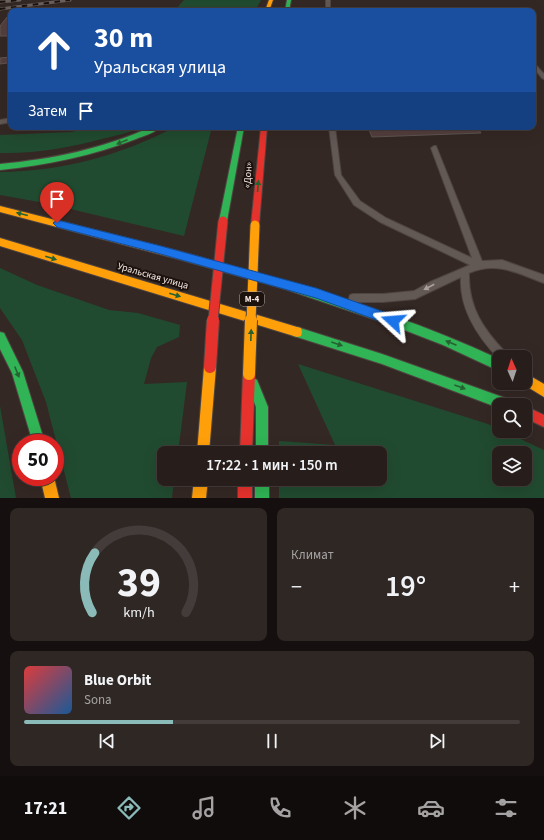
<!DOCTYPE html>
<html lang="ru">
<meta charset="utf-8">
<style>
:root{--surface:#271e1b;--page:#2f2724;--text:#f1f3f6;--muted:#a4a2a3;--line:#433c3a;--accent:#8bbbb9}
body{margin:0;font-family:"Source Sans 3",sans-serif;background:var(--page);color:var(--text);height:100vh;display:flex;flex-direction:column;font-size:15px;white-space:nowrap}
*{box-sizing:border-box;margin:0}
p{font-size:13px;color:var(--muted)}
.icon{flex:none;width:22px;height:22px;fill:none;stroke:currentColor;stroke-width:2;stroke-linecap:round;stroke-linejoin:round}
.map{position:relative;height:498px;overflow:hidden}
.details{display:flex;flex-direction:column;gap:10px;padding:10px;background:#15100f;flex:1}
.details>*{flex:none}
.top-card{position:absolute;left:8px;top:8px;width:528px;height:122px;border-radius:8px;box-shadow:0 4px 16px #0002,0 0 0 1px var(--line);background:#1a4fa0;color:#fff;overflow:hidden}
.needle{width:26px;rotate:357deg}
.tools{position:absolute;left:492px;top:350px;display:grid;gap:8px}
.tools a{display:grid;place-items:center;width:40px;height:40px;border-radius:8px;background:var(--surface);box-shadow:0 4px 16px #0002,0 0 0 1px var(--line);font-size:20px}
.speed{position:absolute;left:12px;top:434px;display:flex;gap:8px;font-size:20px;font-weight:700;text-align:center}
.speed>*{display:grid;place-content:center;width:52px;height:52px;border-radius:50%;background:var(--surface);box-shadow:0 4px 16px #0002,0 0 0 1px var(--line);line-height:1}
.speed .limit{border:6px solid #d22;background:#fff;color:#111}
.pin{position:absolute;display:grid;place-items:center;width:34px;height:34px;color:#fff;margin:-41px -17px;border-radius:50% 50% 50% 0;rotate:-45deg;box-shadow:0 0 4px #0007}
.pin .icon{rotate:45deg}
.me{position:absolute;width:44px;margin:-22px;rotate:289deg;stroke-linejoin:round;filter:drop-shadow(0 0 3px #0008)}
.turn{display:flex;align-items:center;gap:14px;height:84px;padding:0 20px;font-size:18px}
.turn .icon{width:52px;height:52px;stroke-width:2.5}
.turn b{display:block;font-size:28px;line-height:34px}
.then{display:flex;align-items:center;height:38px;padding:0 20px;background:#0003;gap:8px;font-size:15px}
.big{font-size:30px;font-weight:600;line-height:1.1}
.details .widget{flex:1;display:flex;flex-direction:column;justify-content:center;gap:6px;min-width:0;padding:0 14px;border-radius:8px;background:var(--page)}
.details .dial{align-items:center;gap:0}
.dial svg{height:104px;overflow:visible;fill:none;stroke:var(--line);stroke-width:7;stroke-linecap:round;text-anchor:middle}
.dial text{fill:var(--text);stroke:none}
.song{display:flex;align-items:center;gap:12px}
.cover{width:48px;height:48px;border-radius:6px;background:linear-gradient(135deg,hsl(0 70% 55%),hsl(210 70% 35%))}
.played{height:4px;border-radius:2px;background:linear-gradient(90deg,var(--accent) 30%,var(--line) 30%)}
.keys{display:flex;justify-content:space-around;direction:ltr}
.heat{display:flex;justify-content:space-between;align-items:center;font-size:22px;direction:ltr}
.details .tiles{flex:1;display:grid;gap:10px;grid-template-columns:1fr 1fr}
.widget:last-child{grid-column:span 2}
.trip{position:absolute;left:157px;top:446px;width:230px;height:40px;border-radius:8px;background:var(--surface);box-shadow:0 4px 16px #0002,0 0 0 1px var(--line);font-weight:600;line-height:40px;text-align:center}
.tab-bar{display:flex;height:64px;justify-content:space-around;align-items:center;background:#100c0b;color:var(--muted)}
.tab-bar .icon{width:28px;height:28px}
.tab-bar .selected{color:var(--accent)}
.tab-bar b{font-size:18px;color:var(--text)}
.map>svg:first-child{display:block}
.green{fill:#214b30;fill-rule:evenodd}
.building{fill:#543f3d;stroke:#5f5553}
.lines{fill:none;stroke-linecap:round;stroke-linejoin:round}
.lane-casing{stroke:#4f4440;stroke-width:2}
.fast-casing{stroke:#4f4440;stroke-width:2}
.slow-casing{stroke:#4f4440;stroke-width:2}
.jam-casing{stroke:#4f4440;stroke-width:2}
.lane{fill:#625854;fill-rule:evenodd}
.fast{fill:#30b455;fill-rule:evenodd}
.slow{fill:#ff9f0a;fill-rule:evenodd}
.jam{fill:#e5322d;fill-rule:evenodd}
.rail-casing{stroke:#6a615e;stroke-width:3}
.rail{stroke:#1b110d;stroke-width:2;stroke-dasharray:5.5;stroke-linecap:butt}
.slow-bridge-far1-casing{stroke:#4f4440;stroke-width:11;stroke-linecap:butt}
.slow-bridge-casing{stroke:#4f4440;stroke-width:14;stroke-linecap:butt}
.jam-bridge-far1-casing{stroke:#4f4440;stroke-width:11;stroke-linecap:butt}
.jam-bridge-casing{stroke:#4f4440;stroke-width:14;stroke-linecap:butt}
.slow-bridge-far1{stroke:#ff9f0a;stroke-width:9}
.slow-bridge{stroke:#ff9f0a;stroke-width:12}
.jam-bridge-far1{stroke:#e5322d;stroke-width:9}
.jam-bridge{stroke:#e5322d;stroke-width:12}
.oneway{fill:#266231}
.oneway2{fill:#aca09b}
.route{fill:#1a73e8;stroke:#114b97}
.labels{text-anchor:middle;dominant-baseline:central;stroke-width:4;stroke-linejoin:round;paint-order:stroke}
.shield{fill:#1b110d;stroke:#b4a7a2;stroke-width:1}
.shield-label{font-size:9px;font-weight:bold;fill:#f6e7e2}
.street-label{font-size:10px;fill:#f6e7e2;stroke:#1b110d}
</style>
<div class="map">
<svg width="544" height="498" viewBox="0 0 544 498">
<rect width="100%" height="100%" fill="#342824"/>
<!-- green -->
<g class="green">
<polygon points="184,0 261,0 255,11 174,11"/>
<path d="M90 127H141C130 133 118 135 106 138 72 147 35 154 0 153V135L72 132Z"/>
<path d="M175 127H212L184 236 45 203 0 195V172C63 171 119 156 175 127Z"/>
<polygon points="0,268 37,285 109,310 138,313 180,325 179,337 157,347 151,358 144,384 187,382 178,453 164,453 164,479 174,479 172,498 71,498 46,402 22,340 0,308"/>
<path d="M298 364 488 424 499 429V431H503L544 450V498H279V479H380V453H279V441L335 445ZM499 453H525V479H499Z"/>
<polygon points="0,406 16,498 0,498"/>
</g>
<!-- building -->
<g class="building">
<polygon points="51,9 49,11 12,11 12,10"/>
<polygon points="11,12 11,36 0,36 0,26"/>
<polygon points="11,57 8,63 0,64 0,58"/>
<polygon points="368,127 477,127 481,133 372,137"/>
</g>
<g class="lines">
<!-- lane casing -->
<g class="lane-casing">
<g id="lane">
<rect x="326" y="0" width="4" height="11"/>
<polygon points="533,62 544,74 544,79 542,78 533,67"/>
<polygon points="11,118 11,122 0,124 0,120"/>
<path d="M329 127H335L341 175 360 201 386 218 472 258 431 148 434 146H436L482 261 502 260 544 275V283C517 273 497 261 469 273 468 308 484 330 507 354L509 357H499V359C478 337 459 309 461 277L415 299 383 302H353L350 301 349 298 350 295 353 294H383L414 291 430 282 470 265 380 222 354 205 335 175Z"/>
</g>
</g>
<!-- fast casing -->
<g class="fast-casing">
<g id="fast">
<polygon points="287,0 291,0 289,11 285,11"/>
<path d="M151 127H160C155 133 143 136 136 139 92 156 47 165 0 170V164C53 159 102 149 151 127Z"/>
<polygon points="238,127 244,127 227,221 223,224 219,221"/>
<path d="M285 281C358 302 430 327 499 359V371L443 345 394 326 282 288 280 285 282 282Z"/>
<polygon points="297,327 382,354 508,399 512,401 514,405 499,405 499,408 382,364 297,337 293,336 292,332 293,328"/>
<polygon points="0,332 4,333 23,372 45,443 33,443 12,373 0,349"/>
<polygon points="253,378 257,380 268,407 268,453 256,453 256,407 247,384 249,380"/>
<rect x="255" y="479" width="14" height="19"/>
</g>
</g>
<!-- slow casing -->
<g class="slow-casing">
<g id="slow">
<polygon points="269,0 273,0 269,11 265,11"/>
<polygon points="0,206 178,251 285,281 288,282 290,285 288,288 285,289 178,259 0,212"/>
<polygon points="0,238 297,327 301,328 302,332 301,336 297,337 0,246"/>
<polygon points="210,361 214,363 216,367 209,453 197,453 204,367 206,363"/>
<polygon points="525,373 544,384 544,397 521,383 525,383"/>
<polygon points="40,477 54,477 59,498 45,498"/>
<polygon points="194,479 208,479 206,498 192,498"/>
</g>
</g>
<!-- jam casing -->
<g class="jam-casing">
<g id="jam">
<polygon points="261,127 267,127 259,225 258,228 252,228 251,225"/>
<polygon points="249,368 253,370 255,374 252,453 240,453 243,374 245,370"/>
<polygon points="525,406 544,415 544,427 525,418"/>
<rect x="238" y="479" width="14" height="19"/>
</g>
</g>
<!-- lane -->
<use href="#lane" class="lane"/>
<!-- fast -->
<use href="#fast" class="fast"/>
<!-- slow -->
<use href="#slow" class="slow"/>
<!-- jam -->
<use href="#jam" class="jam"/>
<!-- rail casing -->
<g class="rail-casing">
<g id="rail">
<polyline points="0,2 20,0"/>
<polyline points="0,9 70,0"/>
</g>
</g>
<!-- rail -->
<use href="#rail" class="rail"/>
<!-- slow-bridge-far1 casing -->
<g class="slow-bridge-far1-casing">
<polyline id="slow-bridge-far1" points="251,321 255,225"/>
</g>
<!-- slow-bridge casing -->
<g class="slow-bridge-casing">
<polyline id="slow-bridge" points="249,374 251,320"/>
</g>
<!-- jam-bridge-far1 casing -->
<g class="jam-bridge-far1-casing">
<polyline id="jam-bridge-far1" points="213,321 223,221"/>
</g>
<!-- jam-bridge casing -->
<g class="jam-bridge-casing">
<polyline id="jam-bridge" points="210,367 213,320"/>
</g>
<!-- slow-bridge-far1 -->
<use href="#slow-bridge-far1" class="slow-bridge-far1"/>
<!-- slow-bridge -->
<use href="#slow-bridge" class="slow-bridge"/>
<!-- jam-bridge-far1 -->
<use href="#jam-bridge-far1" class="jam-bridge-far1"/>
<!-- jam-bridge -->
<use href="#jam-bridge" class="jam-bridge"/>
</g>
<!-- one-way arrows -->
<defs><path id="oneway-solid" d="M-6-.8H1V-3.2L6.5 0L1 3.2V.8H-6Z"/></defs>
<g class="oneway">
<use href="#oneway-solid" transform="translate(122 142) rotate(158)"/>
<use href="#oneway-solid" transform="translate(258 186) rotate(-86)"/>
<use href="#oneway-solid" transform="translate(22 214) rotate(-166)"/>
<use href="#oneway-solid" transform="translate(51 258) rotate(17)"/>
<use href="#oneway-solid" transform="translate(175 295) rotate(16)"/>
<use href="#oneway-solid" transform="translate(251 335) rotate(-88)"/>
<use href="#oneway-solid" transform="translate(451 343) rotate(-157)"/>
<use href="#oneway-solid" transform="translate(337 344) rotate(19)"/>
<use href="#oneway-solid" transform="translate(17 372) rotate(68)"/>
<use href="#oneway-solid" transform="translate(460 387) rotate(20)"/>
</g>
<use class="oneway2" href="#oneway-solid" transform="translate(429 287) rotate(152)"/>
<!-- route -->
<polygon class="route" points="57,220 157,245 316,288 393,315 397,317 398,321 397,324 393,326 316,298 157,253 57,227 53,223"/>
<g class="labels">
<!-- shield labels -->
<rect class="shield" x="240" y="292" width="24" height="14" rx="3"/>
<g class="shield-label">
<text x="252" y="299">М-4</text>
</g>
<!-- street labels -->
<g class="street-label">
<text transform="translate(248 175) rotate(-86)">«Дон»</text>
<text transform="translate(153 276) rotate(16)">Уральская улица</text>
</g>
</g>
</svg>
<div class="tools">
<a><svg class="needle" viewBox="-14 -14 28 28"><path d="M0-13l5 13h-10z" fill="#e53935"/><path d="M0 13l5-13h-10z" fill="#a4a2a3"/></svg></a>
<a><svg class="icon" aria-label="search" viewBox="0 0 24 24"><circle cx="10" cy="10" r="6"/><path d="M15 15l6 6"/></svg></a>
<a><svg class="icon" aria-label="layers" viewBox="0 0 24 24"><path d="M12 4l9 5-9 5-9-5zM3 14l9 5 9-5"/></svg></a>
</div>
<div class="speed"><div class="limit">50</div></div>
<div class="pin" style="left:57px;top:223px;background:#d93025"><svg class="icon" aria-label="arrive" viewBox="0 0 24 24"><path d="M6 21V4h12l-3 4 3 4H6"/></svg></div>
<svg class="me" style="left:393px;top:321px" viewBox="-20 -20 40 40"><path d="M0-17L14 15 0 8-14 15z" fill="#1a73e8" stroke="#fff" stroke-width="4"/></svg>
<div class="trip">17:22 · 1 мин · 150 m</div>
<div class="top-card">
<div class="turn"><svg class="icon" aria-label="ahead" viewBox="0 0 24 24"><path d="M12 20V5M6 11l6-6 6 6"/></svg><div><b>30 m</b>Уральская улица</div></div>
<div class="then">Затем<svg class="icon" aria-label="arrive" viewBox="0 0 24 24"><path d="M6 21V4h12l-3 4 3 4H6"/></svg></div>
</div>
</div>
<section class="details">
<div class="tiles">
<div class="widget dial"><svg viewBox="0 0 100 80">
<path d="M14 69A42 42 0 1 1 86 69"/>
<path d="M14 69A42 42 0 0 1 16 23" stroke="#8bbbb9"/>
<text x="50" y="56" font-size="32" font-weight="700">39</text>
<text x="50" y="72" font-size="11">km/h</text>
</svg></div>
<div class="widget"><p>Климат</p>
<div class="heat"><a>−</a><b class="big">19°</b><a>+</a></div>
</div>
<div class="widget">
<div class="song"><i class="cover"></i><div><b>Blue Orbit</b><p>Sona</p></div></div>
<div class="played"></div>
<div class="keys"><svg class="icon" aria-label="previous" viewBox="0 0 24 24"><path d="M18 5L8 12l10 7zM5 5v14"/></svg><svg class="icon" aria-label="pause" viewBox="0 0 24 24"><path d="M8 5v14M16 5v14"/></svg><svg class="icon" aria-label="next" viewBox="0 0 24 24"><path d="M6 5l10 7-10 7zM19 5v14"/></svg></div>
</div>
</div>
</section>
<nav class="tab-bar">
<b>17:21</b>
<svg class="icon selected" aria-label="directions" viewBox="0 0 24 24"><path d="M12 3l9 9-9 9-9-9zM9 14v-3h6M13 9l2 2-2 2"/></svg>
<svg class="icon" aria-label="music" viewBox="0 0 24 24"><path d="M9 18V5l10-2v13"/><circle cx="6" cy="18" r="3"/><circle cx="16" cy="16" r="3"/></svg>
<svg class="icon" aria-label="phone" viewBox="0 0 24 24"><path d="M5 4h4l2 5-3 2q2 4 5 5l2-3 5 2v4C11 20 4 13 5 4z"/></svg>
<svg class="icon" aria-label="climate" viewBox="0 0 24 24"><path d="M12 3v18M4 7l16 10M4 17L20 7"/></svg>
<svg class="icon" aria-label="car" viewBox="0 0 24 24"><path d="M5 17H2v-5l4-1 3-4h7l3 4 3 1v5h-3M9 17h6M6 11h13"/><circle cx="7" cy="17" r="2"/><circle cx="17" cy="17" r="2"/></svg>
<svg class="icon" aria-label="filters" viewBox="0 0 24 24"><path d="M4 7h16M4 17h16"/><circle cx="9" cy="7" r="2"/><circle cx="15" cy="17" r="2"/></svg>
</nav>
